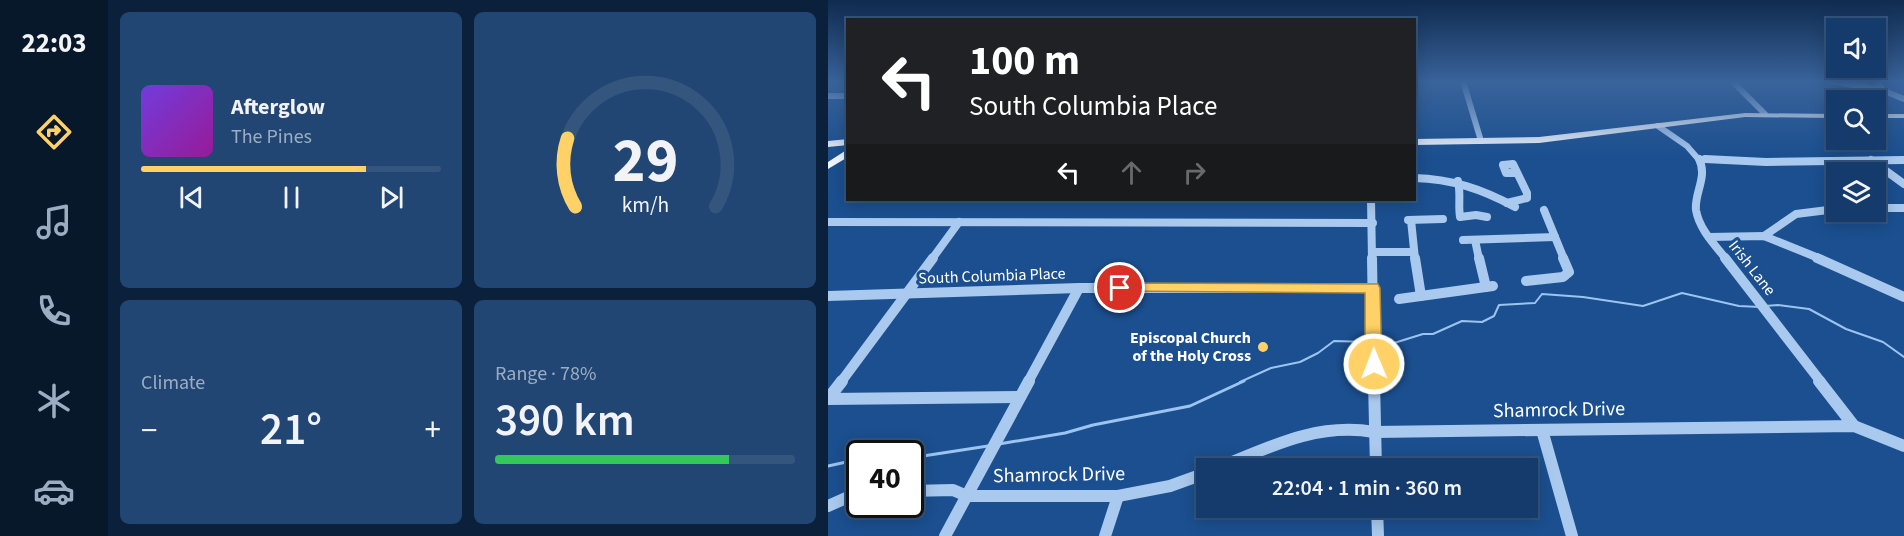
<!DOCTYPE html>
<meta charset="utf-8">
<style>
:root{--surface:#143b6b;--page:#214673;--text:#f1f3f6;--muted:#9dadc1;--line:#33557e;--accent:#ffd166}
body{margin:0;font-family:"Source Sans 3",sans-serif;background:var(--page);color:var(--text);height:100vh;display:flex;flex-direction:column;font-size:22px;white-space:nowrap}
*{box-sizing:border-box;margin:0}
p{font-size:20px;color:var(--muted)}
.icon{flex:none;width:33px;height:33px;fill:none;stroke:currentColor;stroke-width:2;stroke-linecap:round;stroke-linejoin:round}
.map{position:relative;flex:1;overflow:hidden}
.panel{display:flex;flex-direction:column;gap:12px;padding:12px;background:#0b203b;width:720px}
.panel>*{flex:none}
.hud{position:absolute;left:18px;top:18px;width:570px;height:183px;border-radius:0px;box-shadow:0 3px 15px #0003,0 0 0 2px var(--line);background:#202124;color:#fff;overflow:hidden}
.controls{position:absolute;left:998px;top:18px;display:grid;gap:12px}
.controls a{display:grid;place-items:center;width:60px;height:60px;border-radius:0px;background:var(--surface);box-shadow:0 3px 15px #0003,0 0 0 2px var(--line);font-size:30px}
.speed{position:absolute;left:18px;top:440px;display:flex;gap:12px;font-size:30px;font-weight:700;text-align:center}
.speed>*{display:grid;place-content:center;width:78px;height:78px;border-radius:50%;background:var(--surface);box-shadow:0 3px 15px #0003,0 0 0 2px var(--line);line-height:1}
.speed .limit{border:3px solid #111;border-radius:9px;background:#fff;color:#111}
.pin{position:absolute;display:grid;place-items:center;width:51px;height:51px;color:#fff;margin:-26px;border:3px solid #fff;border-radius:50%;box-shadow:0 2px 6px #0007}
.me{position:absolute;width:66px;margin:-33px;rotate:359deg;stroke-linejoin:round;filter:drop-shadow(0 0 4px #0008)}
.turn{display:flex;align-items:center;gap:21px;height:126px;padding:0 24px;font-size:27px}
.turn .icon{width:78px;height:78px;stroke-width:2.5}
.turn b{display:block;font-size:42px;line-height:51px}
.lanes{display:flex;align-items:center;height:57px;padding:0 24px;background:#0003;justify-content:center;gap:30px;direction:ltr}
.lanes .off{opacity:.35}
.big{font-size:45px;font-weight:600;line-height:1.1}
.panel .widget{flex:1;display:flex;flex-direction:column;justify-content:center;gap:9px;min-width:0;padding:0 21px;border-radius:9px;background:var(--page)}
.panel .dial{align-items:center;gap:0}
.dial svg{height:156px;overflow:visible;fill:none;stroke:var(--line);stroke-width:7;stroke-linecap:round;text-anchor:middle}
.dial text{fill:var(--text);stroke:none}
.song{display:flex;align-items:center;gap:18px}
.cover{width:72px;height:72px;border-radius:9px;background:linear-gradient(135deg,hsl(260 70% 55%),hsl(300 70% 35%))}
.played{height:6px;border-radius:3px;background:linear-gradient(90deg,var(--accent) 75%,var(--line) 75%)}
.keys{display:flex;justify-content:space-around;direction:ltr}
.heat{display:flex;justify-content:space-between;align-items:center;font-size:33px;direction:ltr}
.charge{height:9px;border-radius:4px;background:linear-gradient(90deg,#34c759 78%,var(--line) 0)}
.panel .tiles{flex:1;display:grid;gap:12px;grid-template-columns:repeat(2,1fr)}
.trip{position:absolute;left:368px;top:458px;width:342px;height:60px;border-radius:0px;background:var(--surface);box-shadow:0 3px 15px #0003,0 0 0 2px var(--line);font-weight:600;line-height:60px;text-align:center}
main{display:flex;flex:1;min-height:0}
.tab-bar{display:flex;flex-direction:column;width:108px;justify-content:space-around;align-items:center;background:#08182b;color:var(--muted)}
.tab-bar .icon{width:42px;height:42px}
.tab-bar .active{color:var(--accent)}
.tab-bar b{font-size:27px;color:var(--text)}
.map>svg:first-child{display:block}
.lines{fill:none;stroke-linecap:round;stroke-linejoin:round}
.stream-far1{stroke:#9cc4f0;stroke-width:2}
.stream{stroke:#9cc4f0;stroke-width:3}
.minor-far3{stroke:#a9c9ee;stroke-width:6}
.minor-far2{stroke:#a9c9ee;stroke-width:8}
.minor-far1{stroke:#a9c9ee;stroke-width:10}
.minor{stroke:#a9c9ee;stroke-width:12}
.major{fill:#f0f6ff;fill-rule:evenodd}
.route{fill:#ffd166;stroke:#a68842;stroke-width:1.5}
.poi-dot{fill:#ffd166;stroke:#1b4f8f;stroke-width:2}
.labels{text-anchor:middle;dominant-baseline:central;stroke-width:6;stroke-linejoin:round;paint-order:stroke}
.street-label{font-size:16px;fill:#fff;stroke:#1b4f8f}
.poi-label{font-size:16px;font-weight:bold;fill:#fff;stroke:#1b4f8f;text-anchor:end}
.near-street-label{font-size:20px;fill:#fff;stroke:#1b4f8f}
</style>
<main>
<nav class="tab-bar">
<b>22:03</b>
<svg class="icon active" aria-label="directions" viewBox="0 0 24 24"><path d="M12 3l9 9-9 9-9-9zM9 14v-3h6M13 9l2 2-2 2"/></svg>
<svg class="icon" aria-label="music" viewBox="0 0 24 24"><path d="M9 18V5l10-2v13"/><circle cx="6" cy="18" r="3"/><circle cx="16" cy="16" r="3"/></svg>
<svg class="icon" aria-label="phone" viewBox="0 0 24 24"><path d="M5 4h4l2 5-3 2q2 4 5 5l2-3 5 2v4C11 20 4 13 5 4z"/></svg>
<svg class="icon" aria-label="climate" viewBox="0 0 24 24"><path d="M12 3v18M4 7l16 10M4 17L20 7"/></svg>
<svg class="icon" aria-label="car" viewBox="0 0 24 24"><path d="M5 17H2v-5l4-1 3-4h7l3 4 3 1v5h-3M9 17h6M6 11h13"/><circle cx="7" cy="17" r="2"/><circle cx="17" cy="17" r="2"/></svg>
</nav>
<section class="panel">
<div class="tiles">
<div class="widget">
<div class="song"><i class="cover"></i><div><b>Afterglow</b><p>The Pines</p></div></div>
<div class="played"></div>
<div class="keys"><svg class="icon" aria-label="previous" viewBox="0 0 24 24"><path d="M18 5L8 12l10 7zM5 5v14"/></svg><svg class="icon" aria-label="pause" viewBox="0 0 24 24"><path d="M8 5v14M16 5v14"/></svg><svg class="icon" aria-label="next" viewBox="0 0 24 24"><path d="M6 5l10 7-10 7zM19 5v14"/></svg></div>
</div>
<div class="widget dial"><svg viewBox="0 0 100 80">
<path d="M14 69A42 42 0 1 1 86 69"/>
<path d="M14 69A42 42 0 0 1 10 34" stroke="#ffd166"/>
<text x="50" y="56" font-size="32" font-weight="700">29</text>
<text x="50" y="72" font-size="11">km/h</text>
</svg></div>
<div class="widget"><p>Climate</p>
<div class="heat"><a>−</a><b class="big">21°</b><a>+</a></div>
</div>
<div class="widget"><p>Range · 78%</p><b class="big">390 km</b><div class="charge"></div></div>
</div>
</section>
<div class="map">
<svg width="1076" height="536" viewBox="0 0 1076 536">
<rect width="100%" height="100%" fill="#1b4f8f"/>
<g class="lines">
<!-- stream-far1 -->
<g class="stream-far1">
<polyline points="937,306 950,305 981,309 1018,329 1055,342 1076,357"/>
<polyline points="548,342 566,343 595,334 605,334 634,321 654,322 666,316 671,305 707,303 714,294 755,297 815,306 854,293 911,306 932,307"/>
<polyline points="412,382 443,368 472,362 490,353 506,341 542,342"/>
</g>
<!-- stream -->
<g class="stream">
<polyline points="171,444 237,433 265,425 362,406 416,381"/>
<polyline points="82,458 160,446"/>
<polyline points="0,466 32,459"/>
</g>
<!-- minor-far3 -->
<g class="minor-far3">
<polyline points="635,81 653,141"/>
<polyline points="904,81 937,114"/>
<polyline points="1003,81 1054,90"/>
<polyline points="1049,81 1054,90 1076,99"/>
<polyline points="0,96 20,96"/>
<polyline points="830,126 859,146 872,161"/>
<polyline points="871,159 910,161"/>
<polyline points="1023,161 1076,160"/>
</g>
<!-- minor-far2 -->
<g class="minor-far2">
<path d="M871 159C880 177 866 193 868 210 871 229 887 245 898 259"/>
<polyline points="877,159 938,162 1076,160"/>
<polyline points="1043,160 1076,184"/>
<path d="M586 178C624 179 654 189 687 207"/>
<path d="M630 181C633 195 630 204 632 217L648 215 659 217"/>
<polyline points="543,200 544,259"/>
<polyline points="679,203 699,198 699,193 685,164 675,165 678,173 689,173"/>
<polyline points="1047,208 1076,208"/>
<polyline points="716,210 736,259"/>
<polyline points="580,220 615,219"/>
<polyline points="583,220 587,259"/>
<polyline points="0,222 545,223"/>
<polyline points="936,236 968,214 1008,209"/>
<polyline points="881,237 936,236 993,259"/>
<polyline points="635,240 727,237"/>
<polyline points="647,240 651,259"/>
<polyline points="545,252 586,252"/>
<polyline points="104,259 131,222"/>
</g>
<!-- minor-far1 -->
<g class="minor-far1">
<polyline points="544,258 546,382"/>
<polyline points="587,258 593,296"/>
<polyline points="651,258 658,287"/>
<polyline points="897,258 993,382"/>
<polyline points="989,258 1076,297"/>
<polyline points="698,281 735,277 741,272 735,258"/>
<polyline points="0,296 251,288 545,288"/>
<polyline points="571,299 665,286"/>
<polyline points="13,382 105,258"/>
<polyline points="200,382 251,288"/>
</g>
<!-- minor -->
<g class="minor">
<polyline points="546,381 548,468"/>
<polyline points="991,381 1026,426"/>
<polyline points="0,399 14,381"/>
<polyline points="0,399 192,397"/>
<polyline points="714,430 744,536"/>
<path d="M390 468C441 447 490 422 546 432L1026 426 1076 446"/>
<polyline points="82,491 125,490 139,496 290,496 342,486 378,473"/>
<polyline points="0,506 18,498 32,496"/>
<polyline points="549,507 550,536"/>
<polyline points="117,536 201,381"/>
<polyline points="277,536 290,496"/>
</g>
<!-- major -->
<g class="major">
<polygon points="917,113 1008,114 1008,118 917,117 711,143 586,145 586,139 711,137"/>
<rect x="1047" y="114" width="29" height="4"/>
<polygon points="20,139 20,145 0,147 0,141"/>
<polygon points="20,149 20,157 0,169 0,162"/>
</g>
</g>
<!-- sky -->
<linearGradient id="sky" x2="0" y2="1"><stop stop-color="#0f2b4f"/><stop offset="0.52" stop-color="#39639b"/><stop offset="1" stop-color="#39639b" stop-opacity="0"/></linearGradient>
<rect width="1076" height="157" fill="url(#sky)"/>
<!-- route -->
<polygon class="route" points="292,283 550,284 552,288 554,364 551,369 546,371 540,369 537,364 537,293 287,291 285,288"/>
<!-- markers -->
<circle class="poi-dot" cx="435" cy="347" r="6"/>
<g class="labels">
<!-- street labels -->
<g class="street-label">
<text transform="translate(924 268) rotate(52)">Irish Lane</text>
<text transform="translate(164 276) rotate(-2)">South Columbia Place</text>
</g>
<!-- poi labels -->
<g class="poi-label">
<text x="423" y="338">Episcopal Church<tspan x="423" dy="18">of the Holy Cross</tspan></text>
</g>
<!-- near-street labels -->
<g class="near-street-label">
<text transform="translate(731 410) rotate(-1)">Shamrock Drive</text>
<text transform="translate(231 475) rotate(-1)">Shamrock Drive</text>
</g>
</g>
</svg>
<div class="controls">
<a><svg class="icon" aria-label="sound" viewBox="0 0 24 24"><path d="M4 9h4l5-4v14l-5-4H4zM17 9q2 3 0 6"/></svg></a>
<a><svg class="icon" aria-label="search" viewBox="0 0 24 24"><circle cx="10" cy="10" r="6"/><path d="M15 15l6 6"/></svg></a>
<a><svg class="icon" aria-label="layers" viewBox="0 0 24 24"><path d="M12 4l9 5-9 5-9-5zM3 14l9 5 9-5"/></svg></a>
</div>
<div class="speed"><div class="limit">40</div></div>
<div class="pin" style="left:292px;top:288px;background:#d93025"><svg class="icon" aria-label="arrive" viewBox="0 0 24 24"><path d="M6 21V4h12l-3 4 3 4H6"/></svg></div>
<svg class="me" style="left:546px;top:364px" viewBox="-20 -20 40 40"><circle r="17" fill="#ffd166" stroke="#fff" stroke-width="3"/><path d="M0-11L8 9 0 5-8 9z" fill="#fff"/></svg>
<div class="trip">22:04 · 1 min · 360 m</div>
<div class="hud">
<div class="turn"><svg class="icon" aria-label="left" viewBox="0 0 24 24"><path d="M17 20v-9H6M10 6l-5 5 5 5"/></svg><div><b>100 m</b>South Columbia Place</div></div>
<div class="lanes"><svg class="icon" aria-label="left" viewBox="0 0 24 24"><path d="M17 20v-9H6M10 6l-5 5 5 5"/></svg><svg class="icon off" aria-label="ahead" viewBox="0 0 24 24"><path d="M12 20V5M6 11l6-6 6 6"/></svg><svg class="icon off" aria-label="right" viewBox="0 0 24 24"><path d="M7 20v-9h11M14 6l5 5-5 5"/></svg></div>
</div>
</div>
</main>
